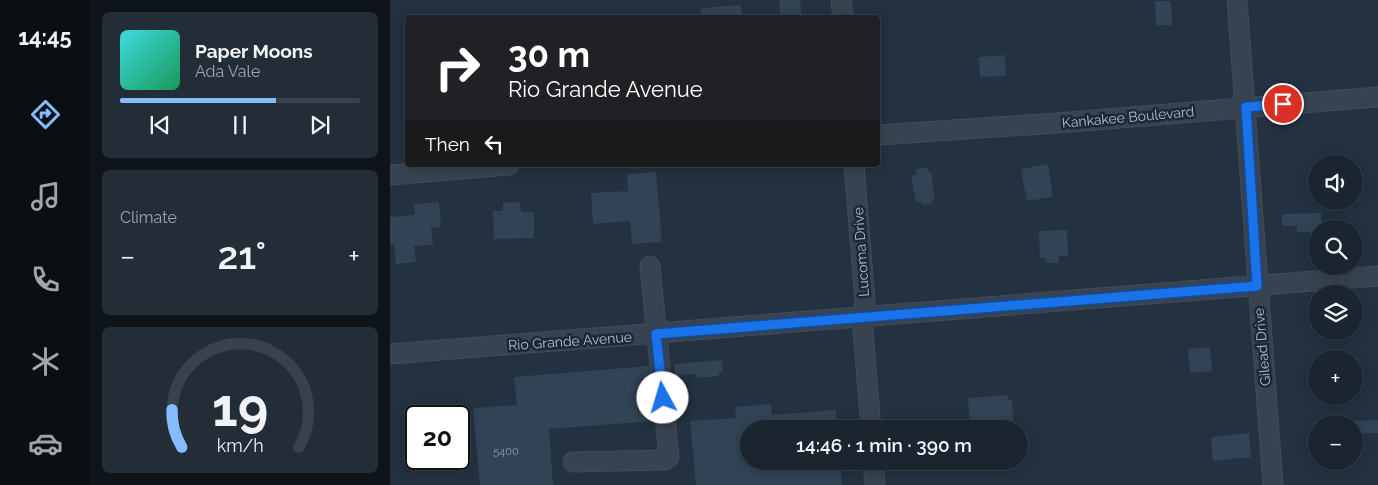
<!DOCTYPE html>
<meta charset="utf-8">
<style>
:root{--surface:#1a2530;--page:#232d38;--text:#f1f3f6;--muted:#9fa5ab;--line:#38424c;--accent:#84bcff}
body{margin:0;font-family:Raleway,sans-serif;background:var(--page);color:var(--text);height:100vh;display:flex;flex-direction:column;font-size:19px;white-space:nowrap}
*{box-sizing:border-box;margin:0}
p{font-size:16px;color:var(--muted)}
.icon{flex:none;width:28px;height:28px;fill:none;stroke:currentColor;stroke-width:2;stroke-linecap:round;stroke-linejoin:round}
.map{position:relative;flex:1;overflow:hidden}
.details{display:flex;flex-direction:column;gap:12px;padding:12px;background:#0e141a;width:300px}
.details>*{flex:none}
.guide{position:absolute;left:15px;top:15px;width:475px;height:152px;border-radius:5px;box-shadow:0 2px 12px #0003,0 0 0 1px var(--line);background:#202124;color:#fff;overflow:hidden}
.tools{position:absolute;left:918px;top:155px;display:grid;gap:10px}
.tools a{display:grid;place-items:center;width:55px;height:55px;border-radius:50%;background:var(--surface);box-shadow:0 2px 12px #0003,0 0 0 1px var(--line);font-size:25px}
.speed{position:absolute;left:15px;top:405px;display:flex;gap:10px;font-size:25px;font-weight:700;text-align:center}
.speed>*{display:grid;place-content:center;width:65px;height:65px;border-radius:50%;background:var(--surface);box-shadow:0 2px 12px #0003,0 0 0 1px var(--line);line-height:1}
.speed .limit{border:2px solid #111;border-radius:8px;background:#fff;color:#111}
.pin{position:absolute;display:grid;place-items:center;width:42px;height:42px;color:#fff;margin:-21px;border:2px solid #fff;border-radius:50%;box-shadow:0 1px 5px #0007}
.me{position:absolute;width:55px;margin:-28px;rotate:354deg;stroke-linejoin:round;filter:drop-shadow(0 0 4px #0008)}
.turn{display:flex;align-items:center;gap:18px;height:105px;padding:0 20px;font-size:22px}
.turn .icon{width:65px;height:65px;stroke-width:2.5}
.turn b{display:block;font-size:35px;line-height:42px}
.then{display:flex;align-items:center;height:48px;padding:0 20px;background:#0003;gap:10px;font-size:19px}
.big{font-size:38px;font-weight:600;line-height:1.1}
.details .card{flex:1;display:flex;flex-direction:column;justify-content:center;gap:8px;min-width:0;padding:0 18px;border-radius:8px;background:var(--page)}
.details .dial{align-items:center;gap:0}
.dial svg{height:130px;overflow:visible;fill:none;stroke:var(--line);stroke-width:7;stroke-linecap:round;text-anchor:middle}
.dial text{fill:var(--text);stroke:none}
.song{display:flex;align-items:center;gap:15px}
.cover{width:60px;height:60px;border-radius:8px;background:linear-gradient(135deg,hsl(180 70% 55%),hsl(150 70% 35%))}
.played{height:5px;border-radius:2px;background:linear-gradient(90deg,var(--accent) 65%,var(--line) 65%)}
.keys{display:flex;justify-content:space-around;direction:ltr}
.heat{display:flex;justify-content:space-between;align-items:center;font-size:28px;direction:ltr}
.trip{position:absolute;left:350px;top:420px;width:288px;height:50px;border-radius:25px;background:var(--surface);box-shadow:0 2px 12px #0003,0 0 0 1px var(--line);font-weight:600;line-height:50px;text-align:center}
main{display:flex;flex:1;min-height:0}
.menu{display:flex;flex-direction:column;width:90px;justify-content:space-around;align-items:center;background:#0a0f13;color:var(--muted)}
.menu .icon{width:35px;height:35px}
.menu .on{color:var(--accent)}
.menu b{font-size:22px;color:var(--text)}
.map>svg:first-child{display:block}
.building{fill:#314354}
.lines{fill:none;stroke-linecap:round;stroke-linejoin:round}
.minor-casing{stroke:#404c59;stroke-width:21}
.minor{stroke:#374350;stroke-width:19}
.route-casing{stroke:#114b97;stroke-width:12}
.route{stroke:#1a73e8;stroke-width:9}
.labels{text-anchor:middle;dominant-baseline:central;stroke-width:5;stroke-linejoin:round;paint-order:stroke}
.number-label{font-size:11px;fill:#919eac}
.street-label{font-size:14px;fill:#b3becb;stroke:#1c2835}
</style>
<main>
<nav class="menu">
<b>14:45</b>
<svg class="icon on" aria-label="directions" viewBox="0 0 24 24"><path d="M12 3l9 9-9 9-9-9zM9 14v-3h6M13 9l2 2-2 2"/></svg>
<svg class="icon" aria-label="music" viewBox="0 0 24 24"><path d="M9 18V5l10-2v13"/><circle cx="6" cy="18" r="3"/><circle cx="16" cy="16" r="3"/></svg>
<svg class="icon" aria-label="phone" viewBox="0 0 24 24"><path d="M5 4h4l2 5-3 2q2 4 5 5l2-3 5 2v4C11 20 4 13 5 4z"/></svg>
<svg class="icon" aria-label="climate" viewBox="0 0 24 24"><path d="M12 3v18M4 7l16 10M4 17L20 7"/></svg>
<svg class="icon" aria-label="car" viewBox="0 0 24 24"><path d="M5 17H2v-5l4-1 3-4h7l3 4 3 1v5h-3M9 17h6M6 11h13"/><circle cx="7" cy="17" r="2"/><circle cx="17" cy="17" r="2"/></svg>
</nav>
<section class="details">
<div class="card">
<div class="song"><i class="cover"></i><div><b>Paper Moons</b><p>Ada Vale</p></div></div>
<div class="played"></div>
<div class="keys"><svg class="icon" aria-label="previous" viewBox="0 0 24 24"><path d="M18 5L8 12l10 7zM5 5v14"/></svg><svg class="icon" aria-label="pause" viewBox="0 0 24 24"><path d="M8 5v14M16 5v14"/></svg><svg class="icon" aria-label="next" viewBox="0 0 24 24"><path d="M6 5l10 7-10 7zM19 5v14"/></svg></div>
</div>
<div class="card"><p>Climate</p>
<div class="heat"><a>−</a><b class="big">21°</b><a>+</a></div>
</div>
<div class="card dial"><svg viewBox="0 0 100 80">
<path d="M14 69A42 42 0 1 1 86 69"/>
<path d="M14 69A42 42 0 0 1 8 46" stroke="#84bcff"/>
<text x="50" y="56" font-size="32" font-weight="700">19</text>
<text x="50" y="72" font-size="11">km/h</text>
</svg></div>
</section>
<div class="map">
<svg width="988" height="485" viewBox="0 0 988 485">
<rect width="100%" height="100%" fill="#233140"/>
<!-- building -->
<g class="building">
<polygon points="389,0 410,0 412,18 390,18"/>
<polygon points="765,1 781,1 782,25 766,25"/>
<polygon points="351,5 352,18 311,18 311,8"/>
<polygon points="615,55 616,76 590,77 589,57"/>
<polygon points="658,164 663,197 637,201 631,169"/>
<polygon points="538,167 539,173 541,172 545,199 542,200 542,203 532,205 531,201 526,202 521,176 527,174 526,169"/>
<polygon points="266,172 272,242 242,244 240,221 203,224 201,193 238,191 237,174"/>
<polygon points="49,202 51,227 41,228 43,245 24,246 26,262 6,264 4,244 0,245 0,217 25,215 24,204"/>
<polygon points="130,202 131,212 144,212 144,238 104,239 103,211 113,211 113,203"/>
<polygon points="931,213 932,229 926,229 926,232 907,232 907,226 892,226 892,214"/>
<polygon points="677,230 678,256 669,256 669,263 656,263 655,258 650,258 649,231"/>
<polygon points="820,347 822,371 800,373 798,349"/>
<polygon points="332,360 333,372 329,373 329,376 307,378 307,374 285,376 284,364"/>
<polygon points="259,366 264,421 159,429 163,485 90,485 83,408 127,405 124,377"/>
<polygon points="618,395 619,400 622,400 624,429 580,429 578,398"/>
<polygon points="381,404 382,415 446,410 447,429 359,429 359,461 450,461 452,485 306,485 300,421 346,418 345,407"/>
<polygon points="988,420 988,433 964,434 964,421"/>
<polygon points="859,433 861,457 823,461 821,437"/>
</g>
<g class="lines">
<!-- minor casing -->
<g class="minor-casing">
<g id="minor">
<polyline points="451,0 453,18"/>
<polyline points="847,0 883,485"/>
<polyline points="488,135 680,122 988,97"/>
<polyline points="464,165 475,301 472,318 481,429"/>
<polyline points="0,175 119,165"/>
<polyline points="0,354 988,276"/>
<polyline points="483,461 485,485"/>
<polyline points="183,462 275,460 279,457 260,266"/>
</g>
</g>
<!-- minor -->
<use href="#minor" class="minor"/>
</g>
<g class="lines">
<!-- route casing -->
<g class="route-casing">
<polyline id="route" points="273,398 266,334 867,286 856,107 893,104"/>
</g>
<!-- route -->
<use href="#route" class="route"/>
</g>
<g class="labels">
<!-- number labels -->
<g class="number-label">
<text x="116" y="451">5400</text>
</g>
<!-- street labels -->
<g class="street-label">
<text transform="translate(738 117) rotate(-5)">Kankakee Boulevard</text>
<text transform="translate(471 252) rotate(-94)">Lucoma Drive</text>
<text transform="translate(180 341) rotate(-4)">Rio Grande Avenue</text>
<text transform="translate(872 347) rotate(-95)">Gilead Drive</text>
</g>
</g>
</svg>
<div class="tools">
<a><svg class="icon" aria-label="sound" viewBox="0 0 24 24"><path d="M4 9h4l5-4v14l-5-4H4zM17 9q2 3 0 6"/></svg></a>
<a><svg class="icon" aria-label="search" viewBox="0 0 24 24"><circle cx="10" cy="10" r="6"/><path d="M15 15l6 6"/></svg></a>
<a><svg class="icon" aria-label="layers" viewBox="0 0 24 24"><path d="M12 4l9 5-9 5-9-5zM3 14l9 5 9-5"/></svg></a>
<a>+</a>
<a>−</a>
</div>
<div class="speed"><div class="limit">20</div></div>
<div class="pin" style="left:893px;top:104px;background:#d93025"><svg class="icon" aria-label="arrive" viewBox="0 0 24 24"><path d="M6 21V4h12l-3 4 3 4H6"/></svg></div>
<svg class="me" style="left:273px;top:398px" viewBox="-20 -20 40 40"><circle r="19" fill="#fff"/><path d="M0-13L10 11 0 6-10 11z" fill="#1a73e8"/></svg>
<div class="trip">14:46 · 1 min · 390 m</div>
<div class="guide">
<div class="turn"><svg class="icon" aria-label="right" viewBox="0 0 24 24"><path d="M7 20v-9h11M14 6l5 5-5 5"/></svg><div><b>30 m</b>Rio Grande Avenue</div></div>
<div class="then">Then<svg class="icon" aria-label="left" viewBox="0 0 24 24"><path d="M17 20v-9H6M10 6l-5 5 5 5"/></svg></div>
</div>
</div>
</main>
